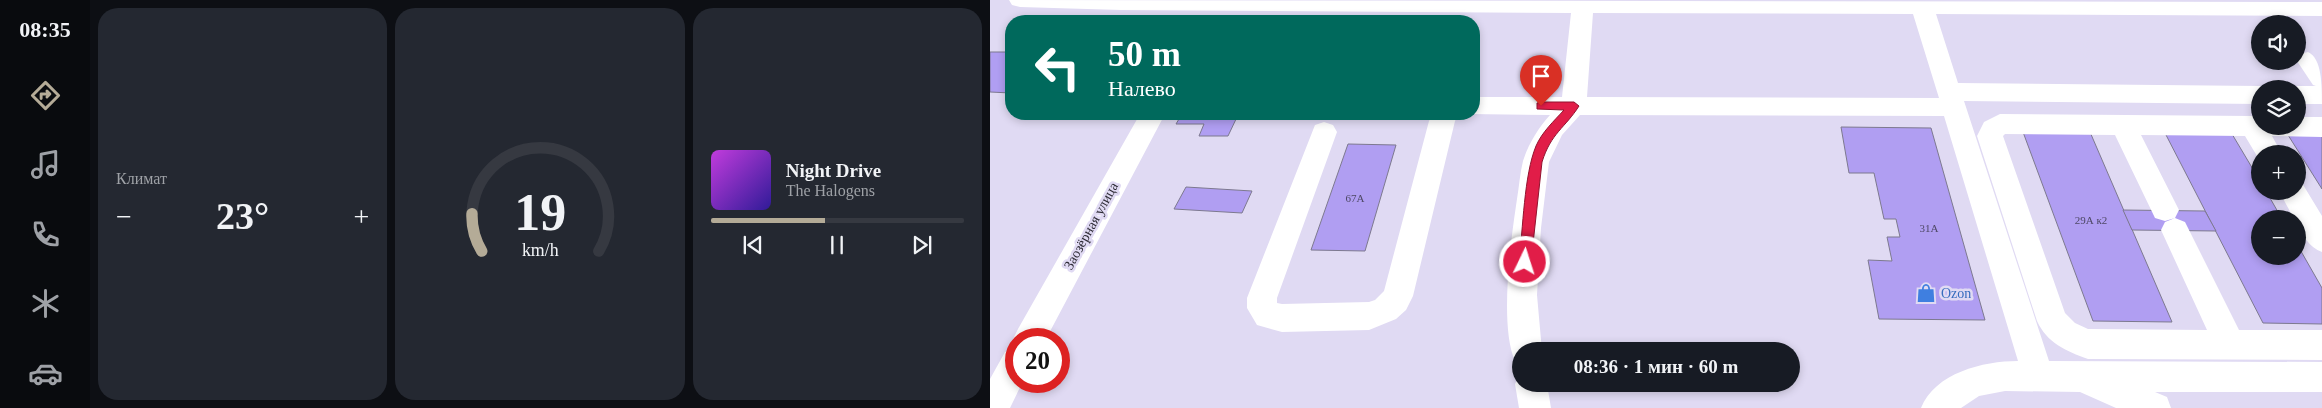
<!DOCTYPE html>
<html lang="ru">
<meta charset="utf-8">
<style>
:root{--surface:#171b24;--page:#242831;--text:#f1f3f6;--muted:#9ea1a6;--line:#363941;--accent:#b4ab97}
body{margin:0;font-family:Georgia,serif;background:var(--page);color:var(--text);height:100vh;display:flex;flex-direction:column;font-size:19px;white-space:nowrap}
*{box-sizing:border-box;margin:0}
p{font-size:16px;color:var(--muted)}
.icon{flex:none;width:28px;height:28px;fill:none;stroke:currentColor;stroke-width:2;stroke-linecap:round;stroke-linejoin:round}
.map{position:relative;flex:1;overflow:hidden}
.details{display:flex;flex-direction:column;gap:8px;padding:8px;background:#0d0f14;width:900px}
.details>*{flex:none}
.hud{position:absolute;left:15px;top:15px;width:475px;height:105px;border-radius:20px;box-shadow:0 2px 8px #0003;background:#00695c;color:#fff;overflow:hidden}
.controls{position:absolute;left:1261px;top:15px;display:grid;gap:10px}
.controls a{display:grid;place-items:center;width:55px;height:55px;border-radius:50%;background:var(--surface);box-shadow:0 2px 8px #0003;font-size:25px}
.speed{position:absolute;left:15px;top:328px;display:flex;gap:10px;font-size:25px;font-weight:700;text-align:center}
.speed>*{display:grid;place-content:center;width:65px;height:65px;border-radius:50%;background:var(--surface);box-shadow:0 2px 8px #0003;line-height:1}
.speed .limit{border:8px solid #d22;background:#fff;color:#111}
.pin{position:absolute;display:grid;place-items:center;width:42px;height:42px;color:#fff;margin:-51px -21px;border-radius:50% 50% 50% 0;rotate:-45deg;box-shadow:0 0 5px #0007}
.pin .icon{rotate:45deg}
.me{position:absolute;width:55px;margin:-28px;rotate:4deg;stroke-linejoin:round;filter:drop-shadow(0 0 4px #0008)}
.turn{display:flex;align-items:center;gap:18px;height:105px;padding:0 20px;font-size:22px}
.turn .icon{width:65px;height:65px;stroke-width:2.5}
.turn b{display:block;font-size:35px;line-height:42px}
.big{font-size:38px;font-weight:700;line-height:1.1}
.details .tile{flex:1;display:flex;flex-direction:column;justify-content:center;gap:8px;min-width:0;padding:0 18px;border-radius:20px;background:var(--page)}
.details .dial{align-items:center;gap:0}
.dial svg{height:130px;overflow:visible;fill:none;stroke:var(--line);stroke-width:7;stroke-linecap:round;text-anchor:middle}
.dial text{fill:var(--text);stroke:none}
.song{display:flex;align-items:center;gap:15px}
.cover{width:60px;height:60px;border-radius:8px;background:linear-gradient(135deg,hsl(290 70% 55%),hsl(250 70% 35%))}
.played{height:5px;border-radius:2px;background:linear-gradient(90deg,var(--accent) 45%,var(--line) 45%)}
.keys{display:flex;justify-content:space-around;direction:ltr}
.heat{display:flex;justify-content:space-between;align-items:center;font-size:28px;direction:ltr}
.details .tiles{flex:1;display:grid;gap:8px;grid-template-columns:repeat(3,1fr)}
.trip{position:absolute;left:522px;top:342px;width:288px;height:50px;border-radius:25px;background:var(--surface);box-shadow:0 2px 8px #0003;font-weight:700;line-height:50px;text-align:center}
main{display:flex;flex:1;min-height:0}
.dock{display:flex;flex-direction:column;width:90px;justify-content:space-around;align-items:center;background:#090b0e;color:var(--muted)}
.dock .icon{width:35px;height:35px}
.dock .active{color:var(--accent)}
.dock b{font-size:22px;color:var(--text)}
.map>svg:first-child{display:block}
.building{fill:#b09ef2;stroke:#7d798f}
.lines{fill:none;stroke-linecap:round;stroke-linejoin:round}
.minor{fill:#fff;fill-rule:evenodd}
.route{fill:#e11d48;stroke:#92132f}
.labels{text-anchor:middle;dominant-baseline:central;stroke-width:5;stroke-linejoin:round;paint-order:stroke}
.number-label{font-size:11px;fill:#4e4865}
.street-label{font-size:14px;fill:#2e2c36;stroke:#e0daf3}
.shop-label{font-size:14px;fill:#366cbe;stroke:#e0daf3;text-anchor:start}
</style>
<main>
<nav class="dock">
<b>08:35</b>
<svg class="icon active" aria-label="directions" viewBox="0 0 24 24"><path d="M12 3l9 9-9 9-9-9zM9 14v-3h6M13 9l2 2-2 2"/></svg>
<svg class="icon" aria-label="music" viewBox="0 0 24 24"><path d="M9 18V5l10-2v13"/><circle cx="6" cy="18" r="3"/><circle cx="16" cy="16" r="3"/></svg>
<svg class="icon" aria-label="phone" viewBox="0 0 24 24"><path d="M5 4h4l2 5-3 2q2 4 5 5l2-3 5 2v4C11 20 4 13 5 4z"/></svg>
<svg class="icon" aria-label="climate" viewBox="0 0 24 24"><path d="M12 3v18M4 7l16 10M4 17L20 7"/></svg>
<svg class="icon" aria-label="car" viewBox="0 0 24 24"><path d="M5 17H2v-5l4-1 3-4h7l3 4 3 1v5h-3M9 17h6M6 11h13"/><circle cx="7" cy="17" r="2"/><circle cx="17" cy="17" r="2"/></svg>
</nav>
<section class="details">
<div class="tiles">
<div class="tile"><p>Климат</p>
<div class="heat"><a>−</a><b class="big">23°</b><a>+</a></div>
</div>
<div class="tile dial"><svg viewBox="0 0 100 80">
<path d="M14 69A42 42 0 1 1 86 69"/>
<path d="M14 69A42 42 0 0 1 8 46" stroke="#b4ab97"/>
<text x="50" y="56" font-size="32" font-weight="700">19</text>
<text x="50" y="72" font-size="11">km/h</text>
</svg></div>
<div class="tile">
<div class="song"><i class="cover"></i><div><b>Night Drive</b><p>The Halogens</p></div></div>
<div class="played"></div>
<div class="keys"><svg class="icon" aria-label="previous" viewBox="0 0 24 24"><path d="M18 5L8 12l10 7zM5 5v14"/></svg><svg class="icon" aria-label="pause" viewBox="0 0 24 24"><path d="M8 5v14M16 5v14"/></svg><svg class="icon" aria-label="next" viewBox="0 0 24 24"><path d="M6 5l10 7-10 7zM19 5v14"/></svg></div>
</div>
</div>
</section>
<div class="map">
<svg width="1332" height="408" viewBox="0 0 1332 408">
<rect width="100%" height="100%" fill="#e0daf3"/>
<!-- building -->
<g class="building">
<polygon points="0,52 21,52 21,93 0,92"/>
<polygon points="192,114 258,114 256,117 247,117 238,136 209,136 214,124 186,124"/>
<polygon points="851,127 941,128 995,320 889,319 878,260 902,261 897,237 910,237 906,219 894,219 884,173 859,173"/>
<polygon points="1033,132 1100,132 1182,322 1103,321"/>
<polygon points="1175,133 1242,134 1270,181 1270,191 1276,191 1292,219 1270,219 1270,256 1308,256 1308,246 1332,288 1332,324 1273,323"/>
<polygon points="1298,135 1332,135 1332,189"/>
<polygon points="358,144 406,145 375,251 321,250"/>
<polygon points="196,187 262,191 252,213 184,209"/>
<polygon points="1133,210 1215,211 1226,231 1142,230"/>
</g>
<g class="lines">
<!-- minor -->
<g class="minor">
<path d="M19 0 1332 2V16L946 14 968 83 1270 86 1279 89H1270V104L974 101 1059 361 1332 362V392H1165L1177 397 1181 408H1126L1090 392 1015 391 989 396 971 408H931C945 373 993 361 1028 361L954 116 590 115 572 135 559 162 551 228 547 295 552 351H531V364L525 361C509 325 521 239 527 199 529 187 530 173 533 161 538 145 548 128 560 115L479 114H484V97H572L581 13 131 10 30 7 22 5ZM603 13 923 14 949 98 597 97Z"/>
<path d="M1318 52C1332 58 1332 86 1332 104H1308V89H1299L1308 86H1326L1323 85 1307 61 1310 54Z"/>
<polygon points="150,114 175,114 56,339 26,339 26,345 23,339 28,329"/>
<polygon points="443,114 469,114 465,121 423,296 416,310 406,319 379,330 292,332 267,325 257,308 257,298 325,125 334,122 343,125 347,132 287,298 287,303 292,304 379,302 385,300 394,291 439,121"/>
<path d="M1010 114 1262 116 1270 117V126H1308V117H1332V137L1282 136 1292 154H1270V161L1255 136 1151 135 1189 210 1185 218 1175 221 1165 218 1125 135 1015 134 1013 136 1075 313 1085 323 1098 329 1217 330 1171 230 1175 222 1185 218 1195 222 1249 330H1332V360L1098 359C1076 351 1057 343 1047 321L987 136 994 122Z"/>
<path d="M1308 182 1312 183 1332 216V252C1320 248 1308 232 1308 219H1304L1289 191H1308Z"/>
<polygon points="26,348 26,381 33,381 20,408 0,408 0,379 15,352"/>
<polygon points="531,372 531,384 557,384 561,408 529,408 525,384"/>
</g>
</g>
<!-- route -->
<path class="route" d="M551 102H584L589 106C575 128 561 133 552 162L541 262 539 265H530L529 262C533 229 534 175 546 146 552 132 564 121 574 110L547 109V103Z"/>
<!-- icons -->
<defs>
<g id="shop-bare" transform="scale(1.5)"><path d="M-5-2.5h2.3a2.7 3.5 0 0 1 5.4 0H5L5.5 6h-11ZM-1.5-2.5h3a1.5 2.3 0 0 0-3 0Z" fill="#3f7fe0" stroke="#e0daf3" stroke-width="2.5" paint-order="stroke"/></g>
</defs>
<g fill-rule="evenodd">
<use href="#shop-bare" x="936" y="293"/>
</g>
<g class="labels">
<!-- number labels -->
<g class="number-label">
<text x="365" y="198">67А</text>
<text x="1101" y="220">29А к2</text>
<text x="939" y="228">31А</text>
</g>
<!-- street labels -->
<g class="street-label">
<text transform="translate(101 226) rotate(-61)">Заозёрная улица</text>
</g>
<!-- shop labels -->
<g class="shop-label">
<text x="951" y="293">Ozon</text>
</g>
</g>
</svg>
<div class="controls">
<a><svg class="icon" aria-label="sound" viewBox="0 0 24 24"><path d="M4 9h4l5-4v14l-5-4H4zM17 9q2 3 0 6"/></svg></a>
<a><svg class="icon" aria-label="layers" viewBox="0 0 24 24"><path d="M12 4l9 5-9 5-9-5zM3 14l9 5 9-5"/></svg></a>
<a>+</a>
<a>−</a>
</div>
<div class="speed"><div class="limit">20</div></div>
<div class="pin" style="left:551px;top:106px;background:#d93025"><svg class="icon" aria-label="arrive" viewBox="0 0 24 24"><path d="M6 21V4h12l-3 4 3 4H6"/></svg></div>
<svg class="me" style="left:535px;top:262px" viewBox="-20 -20 40 40"><circle r="17" fill="#e11d48" stroke="#fff" stroke-width="3"/><path d="M0-11L8 9 0 5-8 9z" fill="#fff"/></svg>
<div class="trip">08:36 · 1 мин · 60 m</div>
<div class="hud">
<div class="turn"><svg class="icon" aria-label="left" viewBox="0 0 24 24"><path d="M17 20v-9H6M10 6l-5 5 5 5"/></svg><div><b>50 m</b>Налево</div></div>
</div>
</div>
</main>
